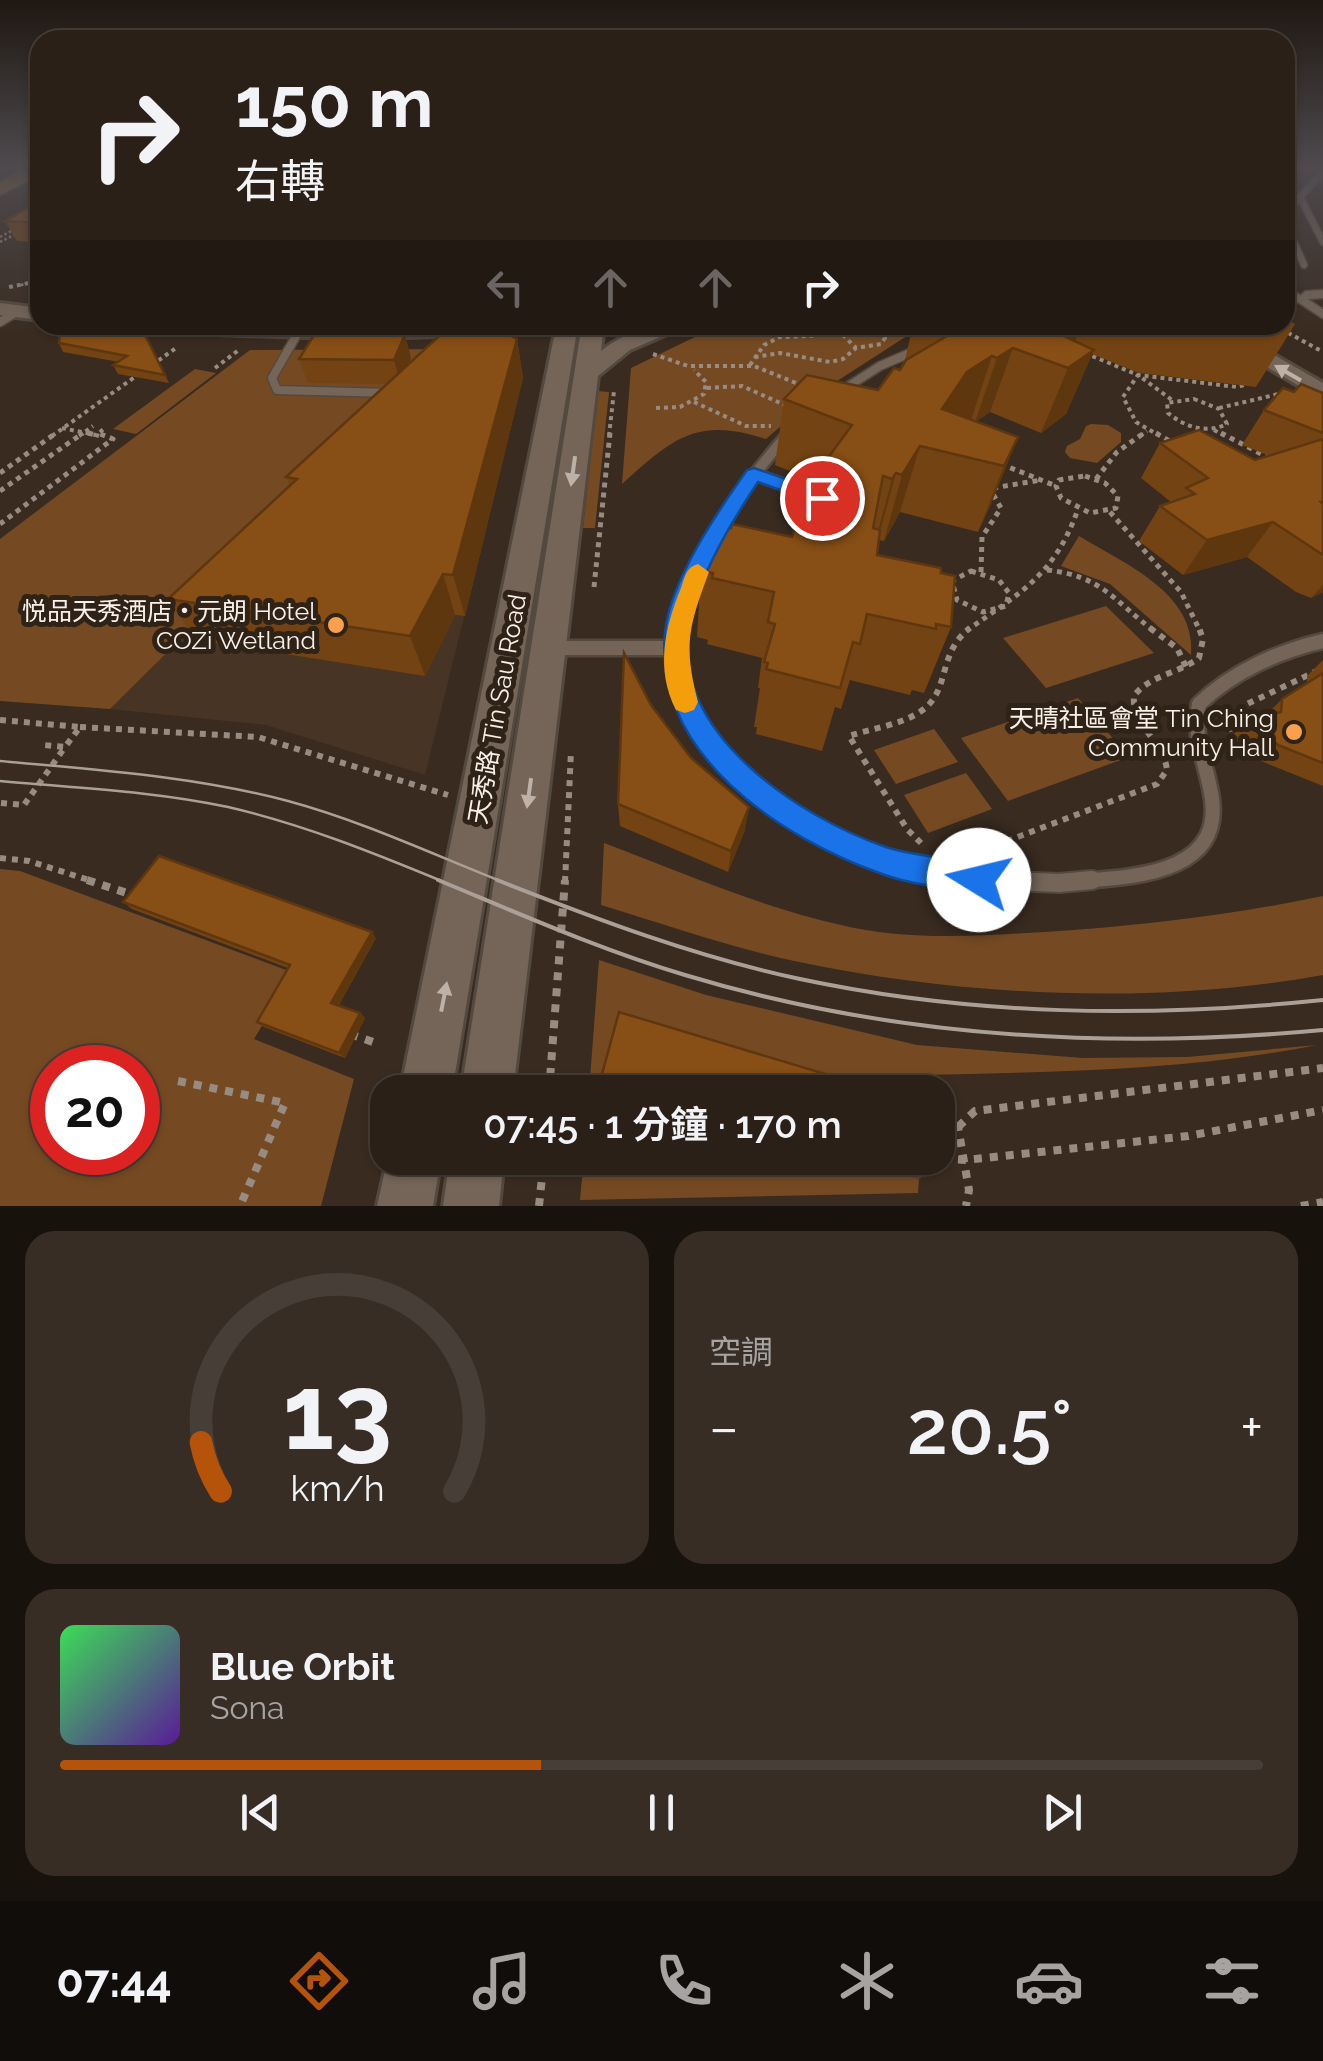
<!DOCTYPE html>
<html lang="zh-TW">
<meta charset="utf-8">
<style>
:root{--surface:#2b2018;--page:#372d25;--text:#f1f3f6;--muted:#a6a3a2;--line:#473e37;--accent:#b45309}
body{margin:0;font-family:Raleway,"Noto Sans TC",sans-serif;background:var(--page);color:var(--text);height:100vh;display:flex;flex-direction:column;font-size:38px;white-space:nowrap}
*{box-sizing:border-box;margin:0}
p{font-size:32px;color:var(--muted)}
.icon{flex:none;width:55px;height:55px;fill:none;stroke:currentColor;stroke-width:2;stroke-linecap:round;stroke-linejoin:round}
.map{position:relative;height:1206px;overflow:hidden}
.side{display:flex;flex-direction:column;gap:25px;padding:25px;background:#18120d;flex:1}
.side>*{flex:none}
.banner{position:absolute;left:30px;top:30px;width:1265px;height:305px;border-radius:30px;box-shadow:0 2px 8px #0004,0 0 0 2px var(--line);background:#2b2018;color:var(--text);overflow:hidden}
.speed{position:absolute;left:30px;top:1045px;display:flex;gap:20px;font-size:50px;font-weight:700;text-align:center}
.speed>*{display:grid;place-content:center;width:130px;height:130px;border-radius:50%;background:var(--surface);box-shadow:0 2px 8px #0004,0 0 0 2px var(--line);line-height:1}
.speed .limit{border:15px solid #d22;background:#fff;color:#111}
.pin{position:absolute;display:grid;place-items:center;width:85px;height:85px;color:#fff;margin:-42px;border:5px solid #fff;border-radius:50%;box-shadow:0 2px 10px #0007}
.me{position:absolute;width:110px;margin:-55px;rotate:279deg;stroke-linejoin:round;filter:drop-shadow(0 0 8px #0008)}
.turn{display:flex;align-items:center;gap:35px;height:210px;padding:0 40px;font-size:45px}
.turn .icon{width:130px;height:130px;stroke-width:2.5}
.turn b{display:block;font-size:70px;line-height:85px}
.lanes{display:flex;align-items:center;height:95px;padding:0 40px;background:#0003;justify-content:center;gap:50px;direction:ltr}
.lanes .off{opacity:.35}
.big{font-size:75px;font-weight:600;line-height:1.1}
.side .card{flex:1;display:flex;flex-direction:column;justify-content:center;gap:15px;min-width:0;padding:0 35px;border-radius:30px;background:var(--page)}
.side .dial{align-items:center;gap:0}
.dial svg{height:260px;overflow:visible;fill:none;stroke:var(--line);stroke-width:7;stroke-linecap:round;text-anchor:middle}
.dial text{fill:var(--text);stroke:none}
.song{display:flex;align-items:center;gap:30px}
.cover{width:120px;height:120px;border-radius:15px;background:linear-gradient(135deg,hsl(130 70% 55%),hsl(270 70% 35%))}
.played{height:10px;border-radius:5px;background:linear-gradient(90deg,var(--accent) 40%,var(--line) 40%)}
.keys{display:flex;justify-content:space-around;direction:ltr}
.heat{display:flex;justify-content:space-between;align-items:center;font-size:55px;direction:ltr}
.side .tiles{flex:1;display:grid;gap:25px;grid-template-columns:1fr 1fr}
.card:last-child{grid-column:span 2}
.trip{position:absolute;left:370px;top:1075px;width:585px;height:100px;border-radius:30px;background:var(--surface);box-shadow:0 2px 8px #0004,0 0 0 2px var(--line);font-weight:600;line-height:100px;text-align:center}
.dock{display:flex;height:160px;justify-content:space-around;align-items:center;background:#110d0a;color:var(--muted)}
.dock .icon{width:70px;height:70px}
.dock .selected{color:var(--accent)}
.dock b{font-size:45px;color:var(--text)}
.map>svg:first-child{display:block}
.built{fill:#473424}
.green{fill:#754a23;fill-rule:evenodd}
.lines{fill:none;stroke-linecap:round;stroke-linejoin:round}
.lane-far4-casing{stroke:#54493f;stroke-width:9}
.lane-far3-casing{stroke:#54493f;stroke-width:11}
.lane-far2-casing{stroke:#54493f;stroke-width:15}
.lane-far1-casing{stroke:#54493f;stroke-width:19}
.lane-casing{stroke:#54493f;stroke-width:22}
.secondary-casing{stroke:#54493f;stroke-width:6}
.primary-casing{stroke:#54493f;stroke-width:4}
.path-far4{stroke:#978b82;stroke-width:2.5;stroke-dasharray:2.5 2.5;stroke-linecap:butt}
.path-far3{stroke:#978b82;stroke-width:4;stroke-dasharray:4 4;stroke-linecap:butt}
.path-far2{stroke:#978b82;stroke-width:5;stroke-dasharray:5 5;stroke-linecap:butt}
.path-far1{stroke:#978b82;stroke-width:6;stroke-dasharray:6 6;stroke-linecap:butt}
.path{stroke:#978b82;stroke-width:8;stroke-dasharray:8 8;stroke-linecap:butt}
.lane-far4{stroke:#746558;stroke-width:6}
.lane-far3{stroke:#746558;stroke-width:8}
.lane-far2{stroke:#746558;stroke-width:10}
.lane-far1{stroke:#746558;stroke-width:14}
.lane{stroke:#746558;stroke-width:18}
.secondary{fill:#746558;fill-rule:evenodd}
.primary{fill:#b67633;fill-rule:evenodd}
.tram-far1{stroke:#aba097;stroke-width:2.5}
.tram{stroke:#aba097;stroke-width:4}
.wall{fill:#744313}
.shaded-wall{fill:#5e370f}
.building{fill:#874e16;stroke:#5e370f;stroke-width:2.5}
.oneway{fill:#bdb1a8}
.route{fill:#1a73e8;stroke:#114b97;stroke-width:2.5}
.slow{fill:#f59e0b}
.poi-dot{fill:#fa9f4e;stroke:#2f2217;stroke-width:4}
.labels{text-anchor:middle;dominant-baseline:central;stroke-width:10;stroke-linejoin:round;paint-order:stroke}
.poi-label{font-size:25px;fill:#f9f0e9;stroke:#2f2217;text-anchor:end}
.street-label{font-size:25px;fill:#f9f0e9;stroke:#2f2217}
</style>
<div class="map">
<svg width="1323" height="1206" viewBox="0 0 1323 1206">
<rect width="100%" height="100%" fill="#392b20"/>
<!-- built -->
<polygon class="built" points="474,349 523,378 425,775 266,725 110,709"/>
<!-- green -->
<g class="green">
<path d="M798 325H924L820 392 766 439C696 416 672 439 622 484L631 368 699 335Z"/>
<polygon points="474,349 110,709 0,701 0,539 250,350"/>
<polygon points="195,369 216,373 136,434 113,429"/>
<polygon points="598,391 609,392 595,528 583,528"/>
<polygon points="1091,424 1108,425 1121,433 1121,442 1097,463 1070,458 1065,452 1067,446 1080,439 1086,426"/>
<path d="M1079 536C1123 563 1197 593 1191 655L1110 584 1061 566Z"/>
<polygon points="1106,606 1154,653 1046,688 1003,638"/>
<polygon points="1078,698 1129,757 1008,801 961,738"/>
<polygon points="934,729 958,762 896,784 874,750"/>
<polygon points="966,773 992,809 928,833 904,795"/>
<path d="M604 843C681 872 760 907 841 925 908 941 976 936 1045 932 1138 926 1232 915 1323 896V975C1156 1005 966 997 799 962 732 948 667 925 601 905Z"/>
<path d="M0 869 20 871 294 973 254 1039 354 1079 321 1206H0ZM52 1068H138V1152H52Z"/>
<path d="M599 960 706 995 917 1045 1083 1058 1187 1057 1317 1045C1186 1071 1053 1072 920 1075V1092H589Z"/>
<polygon points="584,1158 631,1158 682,1175 686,1158 852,1158 919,1179 918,1193 580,1200"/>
</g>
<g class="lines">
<!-- lane-far4 casing -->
<g class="lane-far4-casing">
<g id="lane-far4">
<polyline points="1323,172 1300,197 1323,242"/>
<polyline points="1285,213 1300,197"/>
<polyline points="1285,222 1304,265"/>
</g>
</g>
<!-- lane-far3 casing -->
<g class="lane-far3-casing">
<g id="lane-far3">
<polyline points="1285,292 1302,300"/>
<polyline points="1323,294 1307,295 1302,300 1323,314"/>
<polyline points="0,322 18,311"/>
<polyline points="299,331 272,378 277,390 391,393"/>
<polyline points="841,391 880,366 917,350"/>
</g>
</g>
<!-- lane-far2 casing -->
<g class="lane-far2-casing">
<g id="lane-far2">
<polyline points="754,474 821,498"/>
<path d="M678 631C690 556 739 490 788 434"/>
</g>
</g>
<!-- lane-far1 casing -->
<g class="lane-far1-casing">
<g id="lane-far1">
<path d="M553 648H675C680 669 683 695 692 715 752 839 915 877 1040 882"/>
<polyline points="675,648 678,628"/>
<path d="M1067 882C1127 877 1231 878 1210 788 1204 758 1193 735 1199 704 1232 672 1279 651 1323 641"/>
</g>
</g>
<!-- lane casing -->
<g class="lane-casing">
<polyline id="lane" points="987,880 1059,883 1092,880"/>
</g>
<!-- secondary casing -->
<g class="secondary-casing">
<g id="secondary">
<polygon points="0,303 40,308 40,320 0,315"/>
<path d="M151 325H604L601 351C627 330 656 325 688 325L630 350 598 376 513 1092H461L581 330 577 331 452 1092H400L555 332 353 339 162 332Z"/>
<polygon points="1195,325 1222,325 1323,383 1323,400"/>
<polygon points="388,1157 441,1158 433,1206 377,1206"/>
<polygon points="450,1158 504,1158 499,1206 443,1206"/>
</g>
</g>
<!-- primary casing -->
<g class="primary-casing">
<polygon id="primary" points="29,166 40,166 40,175 0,195 0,182"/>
</g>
<!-- path-far4 -->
<g class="path-far4">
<polyline points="0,237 15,229"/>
<polyline points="0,242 16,234"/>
<polyline points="21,285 40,281"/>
</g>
<!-- path-far3 -->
<g class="path-far3">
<polyline points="9,287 34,282"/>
<polyline points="1274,325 1323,352"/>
<polyline points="837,329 856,348"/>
<polyline points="884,335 905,325"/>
<polyline points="1085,353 1138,375 1237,387 1248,384"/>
<polyline points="653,354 688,366 754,366 801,385"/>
<polyline points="152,365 176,348"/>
<polyline points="750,365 764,345 780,337 810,336 859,325 877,330 885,338 881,344 856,348 843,359 830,362 780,353 755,357"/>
<polyline points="215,368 240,349"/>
<polyline points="707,388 742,386 787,406"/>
<path d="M1194 399 1219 409 1227 424C1206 434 1185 427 1168 413L1167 403Z"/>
<polyline points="694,402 746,426 771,426"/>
<polyline points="656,408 680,407 704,394 706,382 694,370"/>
<polyline points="1219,408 1283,393"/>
<polyline points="62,428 96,435"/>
<polyline points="1214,430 1225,436"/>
<polyline points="52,436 139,374"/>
<polyline points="79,436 93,426"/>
<polyline points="99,436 96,435 105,428"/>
<polyline points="609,436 614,391"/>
<polyline points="1140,436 1147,431"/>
<polyline points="1160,436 1136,422 1123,397 1138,375 1172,400"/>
</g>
<!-- path-far2 -->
<g class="path-far2">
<polyline points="88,433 96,435"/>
<polyline points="1156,433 1173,443"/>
<polyline points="1221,433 1271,459"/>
<polyline points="1001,464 1056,486"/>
<polyline points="0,473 56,433"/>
<polygon points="1085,476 1105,483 1118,496 1116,508 1090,513 1061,498 1056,486 1059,480"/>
<polyline points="1096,479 1117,452 1144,433"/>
<polyline points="993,488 1041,480"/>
<polyline points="0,491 83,433"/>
<polyline points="1110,512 1181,592 1200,631"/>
<polyline points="0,524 113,439 98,433"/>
<path d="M1047 570C1102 576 1113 600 1154 631"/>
<polygon points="971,571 999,580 1009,593 1006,606 983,612 957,600 952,581"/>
<polyline points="981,572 982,537 1001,508 990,489"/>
<polyline points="594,587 610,433"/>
<path d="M966 631C1020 593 1055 575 1078 509"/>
</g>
<!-- path-far1 -->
<g class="path-far1">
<polyline points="1150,628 1177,648 1187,669"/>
<polyline points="0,720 80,727 65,747"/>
<polyline points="80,727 258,737 448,795"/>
<polyline points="1235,743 1230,725 1237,710 1245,705 1323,668"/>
<polyline points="1,803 24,805 65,747 44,745"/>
<path d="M921 843 907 829 849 736C873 728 903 725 924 709 950 689 938 652 970 628"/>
<path d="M973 854 1157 784 1167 770C1164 742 1131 724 1134 696 1148 676 1179 673 1199 658L1203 639 1199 628"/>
<polyline points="0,858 29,861 95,882"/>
<polyline points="565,882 571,751"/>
</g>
<!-- path -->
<g class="path">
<polyline points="87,880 133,895"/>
<polyline points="350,1034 373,1042"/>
<polyline points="178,1081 285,1103 240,1206"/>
<polyline points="549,1092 565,880"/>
<polyline points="938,1127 958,1127 969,1190 966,1206"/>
<polyline points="958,1127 975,1111 1323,1068"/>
<polyline points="926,1158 966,1160 1188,1136 1323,1110"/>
<polyline points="539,1206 544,1158"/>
<polyline points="1301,1206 1323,1202"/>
</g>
<!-- lane-far4 -->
<use href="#lane-far4" class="lane-far4"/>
<!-- lane-far3 -->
<use href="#lane-far3" class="lane-far3"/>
<!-- lane-far2 -->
<use href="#lane-far2" class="lane-far2"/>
<!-- lane-far1 -->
<use href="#lane-far1" class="lane-far1"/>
<!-- lane -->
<use href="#lane" class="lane"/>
<!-- secondary -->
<use href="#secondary" class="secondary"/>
<!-- primary -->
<use href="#primary" class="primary"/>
<!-- tram-far1 -->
<g class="tram-far1">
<path d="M0 761C97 770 194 776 288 801 362 821 432 854 503 882"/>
<path d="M0 781C76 788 153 791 228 807 302 824 374 853 444 882"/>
</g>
<!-- tram -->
<g class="tram">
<path d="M438 880C520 914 601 950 685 975 893 1038 1108 1050 1323 1030"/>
<path d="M497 880C596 919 696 957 800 979 974 1016 1147 1018 1323 1000"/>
</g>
</g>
<!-- wall -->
<g class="wall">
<polygon points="40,201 40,242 17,241 5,221"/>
<polygon points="1285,318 1295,324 1256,387 1139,373 1092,354 1066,414 1041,433 990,412 975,422 1018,437 991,504 978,532 900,512 884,541 879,540 877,555 951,627 924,693 912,690 910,695 850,680 841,709 835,707 822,751 756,734 757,727 754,727 760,688 758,688 762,658 707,644 708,640 697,637 701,571 792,537 806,514 819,483 775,465 784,399 878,390 904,364 913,325 1285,325"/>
<polygon points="145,335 169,383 118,374 113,365 119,362 63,352 59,343"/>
<polygon points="517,339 523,378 465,616 455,615 425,676 196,640 168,599 290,486 286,477 387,384 308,383 299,359 411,358 408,364"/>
<polygon points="1294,392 1323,393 1323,592 1311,598 1296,592 1247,557 1183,575 1139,541 1160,506 1171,502 1141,478 1160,443 1255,460 1270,456 1242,445 1264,410"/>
<polygon points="1323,660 1323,786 1261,761 1233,735 1249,719 1266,715 1282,699 1307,683 1307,676"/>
<polygon points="651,705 745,830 728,872 620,826 618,804"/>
<polygon points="123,902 376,938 339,1005 360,1013 365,1018 345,1058 264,1027 257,1022 288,968 132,909"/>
<polygon points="619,1012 612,1081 603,1078 602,1074"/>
<polygon points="631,1158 686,1158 682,1176"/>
<polygon points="852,1158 924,1158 924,1176 919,1179"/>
</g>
<!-- shaded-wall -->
<g class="shaded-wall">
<polygon points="1048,325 1082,325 1073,346 1044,327"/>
<polygon points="405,334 411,358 401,384 394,360"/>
<polygon points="517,339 523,378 465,616 453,575"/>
<polygon points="1013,348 990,412 975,422 997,358"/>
<polygon points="1094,350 1066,414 1041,433 1068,368"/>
<polygon points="992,356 971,420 942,409 967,372"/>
<polygon points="1018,437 991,504 978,532 1004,466"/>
<polygon points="920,446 900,512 884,541 902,475"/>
<polygon points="896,473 878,539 874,546 892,479"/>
<polygon points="1273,522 1247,557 1183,575 1207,540"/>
<polygon points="443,574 455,615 425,676 410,636"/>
<polygon points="1323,585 1323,592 1311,598"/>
<polygon points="749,807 745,830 728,872 731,851"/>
<polygon points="372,932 376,938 337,1008 331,1003"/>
<polygon points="360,1013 365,1018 345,1058 339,1053"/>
</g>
<!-- building -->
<g class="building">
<polygon points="40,201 40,223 5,221"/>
<polygon points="451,325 492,325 517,339 453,575 443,574 410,636 168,599 297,479 286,477"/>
<polygon points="957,325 1048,325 1044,327 1094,350 1068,368 1013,348 997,358 992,356 967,372 942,409 1018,437 1004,466 920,446 902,475 896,473 892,479 883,476 873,528 880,530 877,555 941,568 941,573 955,576 951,627 936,624 936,629 867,614 860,644 853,642 840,688 766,669 768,663 764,662 775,624 768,622 774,592 712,578 713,573 701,571 719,526 731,528 732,524 792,537 800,513 806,514 818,488 822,466 852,425 784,399 807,375 878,390 894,368 900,370 906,360 947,336 942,334"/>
<polygon points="61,327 145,335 165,375 113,365 127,356 59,343"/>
<polygon points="405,334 394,360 299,359 314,335"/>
<polygon points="1301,384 1323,393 1323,433 1264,410 1283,388 1294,392"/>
<polygon points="1199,430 1255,460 1323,439 1323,502 1321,502 1323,504 1323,555 1273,522 1207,540 1160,506 1195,494 1186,488 1208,478 1160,443"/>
<polygon points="624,653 651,705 691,758 749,807 731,851 618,804"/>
<polygon points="1323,673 1323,763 1278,745 1249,719 1281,712 1282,699"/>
<polygon points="159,856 372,932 331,1003 360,1013 339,1053 257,1022 290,965 123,902"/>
<polygon points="619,1012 885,1092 609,1092 613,1077 602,1074"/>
<polygon points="640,1158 686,1158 683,1173"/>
<polygon points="866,1158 924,1158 924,1176"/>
</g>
<!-- one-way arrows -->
<defs><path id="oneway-solid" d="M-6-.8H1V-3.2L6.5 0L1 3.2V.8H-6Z" transform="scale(2.5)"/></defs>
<g class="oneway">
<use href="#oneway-solid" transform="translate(1288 373) rotate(-150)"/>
<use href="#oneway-solid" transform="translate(573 471) rotate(98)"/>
<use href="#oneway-solid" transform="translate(529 793) rotate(98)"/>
<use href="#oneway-solid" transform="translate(444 997) rotate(-79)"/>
</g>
<!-- sky -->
<linearGradient id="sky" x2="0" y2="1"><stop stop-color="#1f1812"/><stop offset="0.5" stop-color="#4e4a4e"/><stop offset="1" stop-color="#4e4a4e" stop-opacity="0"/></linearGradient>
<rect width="1323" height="335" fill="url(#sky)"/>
<!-- route -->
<path class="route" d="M754 468 829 494 831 498 822 505 758 482C730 524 699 576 689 626 668 731 800 818 886 847 919 858 957 856 990 869L994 880 990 890 979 894C947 888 912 885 882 874 781 838 653 755 665 632 670 581 718 511 747 470Z"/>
<!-- slow -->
<path class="slow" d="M698 564 709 572C689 626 683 644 698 702L694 710 685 713 676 710C655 669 665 627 681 588 685 577 686 567 698 564Z"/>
<!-- markers -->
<g class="poi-dot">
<circle cx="336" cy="625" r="10"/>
<circle cx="1294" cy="732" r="10"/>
</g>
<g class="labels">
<!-- poi labels -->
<g class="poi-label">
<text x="316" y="611">悦品天秀酒店‧元朗 Hotel<tspan x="316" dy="29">COZi Wetland</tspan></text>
<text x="1274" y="718">天晴社區會堂 Tin Ching<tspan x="1274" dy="29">Community Hall</tspan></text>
</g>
<!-- street labels -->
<g class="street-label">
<text transform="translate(497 709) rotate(-80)">天秀路 Tin Sau Road</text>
</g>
</g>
</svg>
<div class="speed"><div class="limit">20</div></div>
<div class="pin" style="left:822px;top:498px;background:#d93025"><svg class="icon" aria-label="arrive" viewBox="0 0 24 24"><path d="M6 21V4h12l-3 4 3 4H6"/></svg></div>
<svg class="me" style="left:979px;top:880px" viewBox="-20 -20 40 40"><circle r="19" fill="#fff"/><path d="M0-13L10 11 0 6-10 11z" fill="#1a73e8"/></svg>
<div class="trip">07:45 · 1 分鐘 · 170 m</div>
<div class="banner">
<div class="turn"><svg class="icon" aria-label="right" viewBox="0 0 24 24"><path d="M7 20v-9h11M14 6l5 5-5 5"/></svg><div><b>150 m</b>右轉</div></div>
<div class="lanes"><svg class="icon off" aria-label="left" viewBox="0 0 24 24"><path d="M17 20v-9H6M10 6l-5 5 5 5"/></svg><svg class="icon off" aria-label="ahead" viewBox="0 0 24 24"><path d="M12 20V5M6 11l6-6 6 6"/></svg><svg class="icon off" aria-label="ahead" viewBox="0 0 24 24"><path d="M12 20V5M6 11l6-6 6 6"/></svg><svg class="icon" aria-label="right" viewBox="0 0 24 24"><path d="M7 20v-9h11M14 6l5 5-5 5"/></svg></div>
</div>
</div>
<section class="side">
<div class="tiles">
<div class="card dial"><svg viewBox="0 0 100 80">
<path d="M14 69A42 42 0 1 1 86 69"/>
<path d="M14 69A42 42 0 0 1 8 54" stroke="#b45309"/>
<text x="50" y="56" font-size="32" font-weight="700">13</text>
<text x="50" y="72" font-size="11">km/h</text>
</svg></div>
<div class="card"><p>空調</p>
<div class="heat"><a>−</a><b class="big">20.5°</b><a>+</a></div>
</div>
<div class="card">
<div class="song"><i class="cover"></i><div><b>Blue Orbit</b><p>Sona</p></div></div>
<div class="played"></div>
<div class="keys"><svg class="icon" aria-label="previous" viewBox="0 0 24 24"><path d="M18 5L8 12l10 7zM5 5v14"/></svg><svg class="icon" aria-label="pause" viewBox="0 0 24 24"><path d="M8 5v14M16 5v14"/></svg><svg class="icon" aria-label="next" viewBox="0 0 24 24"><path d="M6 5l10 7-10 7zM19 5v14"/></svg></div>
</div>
</div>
</section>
<nav class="dock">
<b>07:44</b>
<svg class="icon selected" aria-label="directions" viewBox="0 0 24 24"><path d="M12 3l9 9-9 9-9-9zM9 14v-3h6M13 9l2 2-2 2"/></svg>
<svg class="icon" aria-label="music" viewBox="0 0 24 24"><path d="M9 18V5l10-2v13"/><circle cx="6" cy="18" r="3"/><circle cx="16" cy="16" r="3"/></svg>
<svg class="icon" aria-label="phone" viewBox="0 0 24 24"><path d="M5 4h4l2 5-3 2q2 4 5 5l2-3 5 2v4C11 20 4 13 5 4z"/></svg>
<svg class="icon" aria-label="climate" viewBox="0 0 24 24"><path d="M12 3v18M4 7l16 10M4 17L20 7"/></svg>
<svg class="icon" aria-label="car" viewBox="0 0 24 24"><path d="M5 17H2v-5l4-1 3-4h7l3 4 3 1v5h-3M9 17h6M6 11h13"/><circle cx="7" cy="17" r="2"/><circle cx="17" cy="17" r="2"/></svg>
<svg class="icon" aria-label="filters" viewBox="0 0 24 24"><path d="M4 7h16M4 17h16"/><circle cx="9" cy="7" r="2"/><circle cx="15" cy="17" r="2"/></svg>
</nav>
